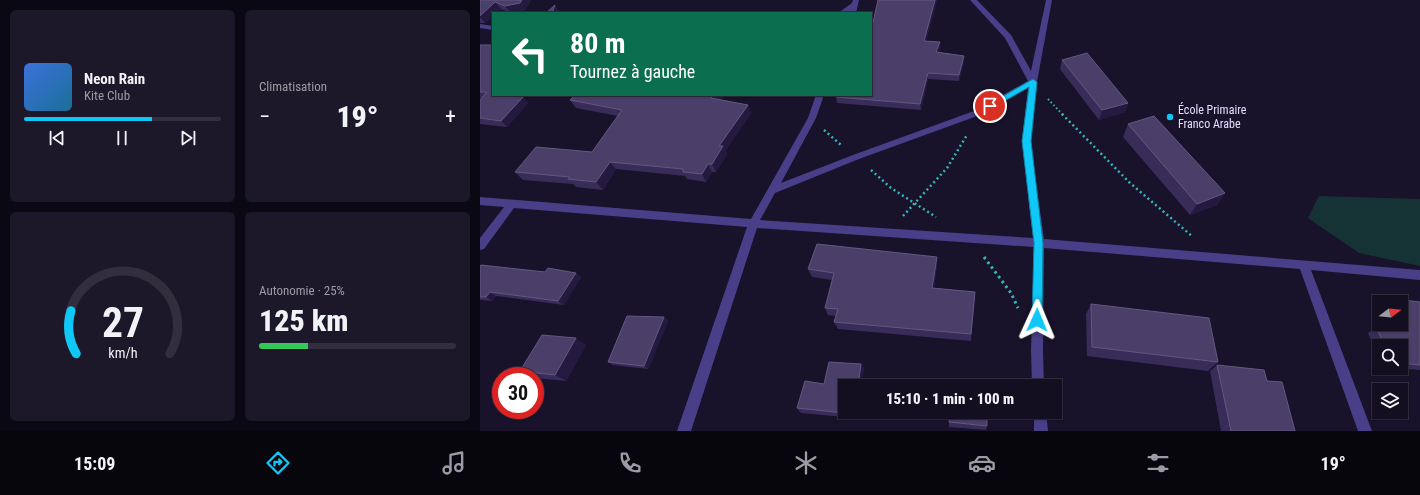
<!DOCTYPE html>
<html lang="fr">
<meta charset="utf-8">
<style>
:root{--surface:#130e20;--page:#1c1729;--text:#f1f3f6;--muted:#9d9ca5;--line:#322e3e;--accent:#10c8f8}
body{margin:0;font-family:"Roboto Condensed",sans-serif;background:var(--page);color:var(--text);height:100vh;display:flex;flex-direction:column;font-size:15px;white-space:nowrap}
*{box-sizing:border-box;margin:0}
p{font-size:13px;color:var(--muted)}
.icon{flex:none;width:22px;height:22px;fill:none;stroke:currentColor;stroke-width:2;stroke-linecap:round;stroke-linejoin:round}
.map{position:relative;flex:1;overflow:hidden}
.panel{display:flex;flex-direction:column;gap:10px;padding:10px;background:#0a0812;width:480px}
.panel>*{flex:none}
.top-card{position:absolute;left:12px;top:12px;width:380px;height:84px;border-radius:0px;box-shadow:0 1px 3px #0004,0 0 0 1px var(--line);background:#0b6e4f;color:#fff;overflow:hidden}
.needle{width:26px;rotate:74deg}
.tools{position:absolute;left:892px;top:295px;display:grid;gap:8px}
.tools a{display:grid;place-items:center;width:36px;height:36px;border-radius:0px;background:var(--surface);box-shadow:0 1px 3px #0004,0 0 0 1px var(--line);font-size:20px}
.speed{position:absolute;left:12px;top:367px;display:flex;gap:8px;font-size:20px;font-weight:700;text-align:center}
.speed>*{display:grid;place-content:center;width:52px;height:52px;border-radius:50%;background:var(--surface);box-shadow:0 1px 3px #0004,0 0 0 1px var(--line);line-height:1}
.speed .limit{border:6px solid #d22;background:#fff;color:#111}
.pin{position:absolute;display:grid;place-items:center;width:34px;height:34px;color:#fff;margin:-17px;border:2px solid #fff;border-radius:50%;box-shadow:0 1px 4px #0007}
.me{position:absolute;width:44px;margin:-22px;rotate:1deg;stroke-linejoin:round;filter:drop-shadow(0 0 3px #0008)}
.turn{display:flex;align-items:center;gap:14px;height:84px;padding:0 12px;font-size:18px}
.turn .icon{width:52px;height:52px;stroke-width:2.5}
.turn b{display:block;font-size:28px;line-height:34px}
.big{font-size:30px;font-weight:800;line-height:1.1}
.panel .widget{flex:1;display:flex;flex-direction:column;justify-content:center;gap:6px;min-width:0;padding:0 14px;border-radius:6px;background:var(--page)}
.panel .dial{align-items:center;gap:0}
.dial svg{height:104px;overflow:visible;fill:none;stroke:var(--line);stroke-width:7;stroke-linecap:round;text-anchor:middle}
.dial text{fill:var(--text);stroke:none}
.song{display:flex;align-items:center;gap:12px}
.cover{width:48px;height:48px;border-radius:6px;background:linear-gradient(135deg,hsl(220 70% 55%),hsl(200 70% 35%))}
.played{height:4px;border-radius:2px;background:linear-gradient(90deg,var(--accent) 65%,var(--line) 65%)}
.keys{display:flex;justify-content:space-around;direction:ltr}
.heat{display:flex;justify-content:space-between;align-items:center;font-size:22px;direction:ltr}
.charge{height:6px;border-radius:3px;background:linear-gradient(90deg,#34c759 25%,var(--line) 0)}
.panel .tiles{flex:1;display:grid;gap:10px;grid-template-columns:repeat(2,1fr)}
.trip{position:absolute;left:358px;top:379px;width:224px;height:40px;border-radius:0px;background:var(--surface);box-shadow:0 1px 3px #0004,0 0 0 1px var(--line);font-weight:800;line-height:40px;text-align:center}
.tab-bar{display:flex;height:64px;justify-content:space-around;align-items:center;background:#08060d;color:var(--muted)}
.tab-bar .icon{width:28px;height:28px}
.tab-bar .on{color:var(--accent)}
.tab-bar b{font-size:18px;color:var(--text)}
main{display:flex;flex:1;min-height:0}
.map>svg:first-child{display:block}
.green{fill:#153335}
.lines{fill:none;stroke-linecap:round;stroke-linejoin:round}
.path-far2{stroke:#35b5ba;stroke-width:2;stroke-dasharray:1.5 2.5;stroke-linecap:butt}
.path-far1{stroke:#35b5ba;stroke-width:2.5;stroke-dasharray:2 3;stroke-linecap:butt}
.path{stroke:#35b5ba;stroke-width:3;stroke-dasharray:2.5 3.5;stroke-linecap:butt}
.lane{fill:#493f88;fill-rule:evenodd}
.street{fill:#493f88;fill-rule:evenodd}
.wall{fill:#392c58}
.shaded-wall{fill:#241a3f}
.building{fill:#4b3f6a;stroke:#635881}
.route{fill:#10c8f8;stroke:#0a82a1}
.poi-dot{fill:#10c8f8;stroke:#19122b;stroke-width:1.5}
.labels{text-anchor:middle;dominant-baseline:central;stroke-width:4;stroke-linejoin:round;paint-order:stroke}
.poi-label{font-size:12px;fill:#e4ddfe;stroke:#19122b;text-anchor:start}
</style>
<main>
<section class="panel">
<div class="tiles">
<div class="widget">
<div class="song"><i class="cover"></i><div><b>Neon Rain</b><p>Kite Club</p></div></div>
<div class="played"></div>
<div class="keys"><svg class="icon" aria-label="previous" viewBox="0 0 24 24"><path d="M18 5L8 12l10 7zM5 5v14"/></svg><svg class="icon" aria-label="pause" viewBox="0 0 24 24"><path d="M8 5v14M16 5v14"/></svg><svg class="icon" aria-label="next" viewBox="0 0 24 24"><path d="M6 5l10 7-10 7zM19 5v14"/></svg></div>
</div>
<div class="widget"><p>Climatisation</p>
<div class="heat"><a>−</a><b class="big">19°</b><a>+</a></div>
</div>
<div class="widget dial"><svg viewBox="0 0 100 80">
<path d="M14 69A42 42 0 1 1 86 69"/>
<path d="M14 69A42 42 0 0 1 10 36" stroke="#10c8f8"/>
<text x="50" y="56" font-size="32" font-weight="700">27</text>
<text x="50" y="72" font-size="11">km/h</text>
</svg></div>
<div class="widget"><p>Autonomie · 25%</p><b class="big">125 km</b><div class="charge"></div></div>
</div>
</section>
<div class="map">
<svg width="940" height="431" viewBox="0 0 940 431">
<rect width="100%" height="100%" fill="#19122b"/>
<!-- green -->
<polygon class="green" points="839,196 940,199 940,266 879,253 828,218"/>
<g class="lines">
<!-- path-far2 -->
<polyline class="path-far2" points="568,99 583,115"/>
<!-- path-far1 -->
<g class="path-far1">
<polyline points="582,114 650,183 713,237"/>
<polyline points="344,130 361,145"/>
<polyline points="391,170 411,188 456,217"/>
<polyline points="423,216 467,168 487,135"/>
</g>
<!-- path -->
<polyline class="path" points="504,257 531,293 538,308"/>
<!-- lane -->
<g class="lane">
<polygon points="375,1 377,2 377,4 366,13 358,13"/>
<polygon points="0,24 13,26 13,30 0,28"/>
</g>
<!-- street -->
<g class="street">
<polygon points="373,0 379,0 376,13 368,13"/>
<path d="M490 0H497L531 35 551 71 566 0H572L557 82 550 141 564 239 940 270V280L831 270 892 431H878L820 269 564 248 563 351 564 386H552L551 351 554 247 277 228 211 431H197L267 227 34 208 4 249 0 250V238L24 207 0 205V197L271 219 328 118 336 95H344L336 118 301 183 373 155 494 111 548 81 525 38ZM548 88 542 141 553 238 280 220 295 193 379 159 500 115Z"/>
<polygon points="554,412 566,412 568,431 554,431"/>
</g>
</g>
<!-- wall -->
<g class="wall">
<polygon points="0,0 51,0 45,10 31,13 21,9 13,13 13,16 5,23 0,23"/>
<polygon points="398,0 457,0 446,41 460,42 460,48 459,52 484,56 484,63 479,81 448,79 441,110 357,103 356,97 391,95"/>
<polygon points="0,45 13,95 43,97 48,103 27,127 0,124 0,100 2,98 0,98"/>
<polygon points="582,60 648,103 645,112 619,120 580,69"/>
<polygon points="95,95 242,95 243,98 241,100 271,113 245,151 247,154 236,172 232,172 226,182 207,179 205,176 136,169 123,190 96,187 93,184 43,180 35,172 112,152 138,116 96,108 90,100"/>
<polygon points="648,124 745,193 737,205 710,215 643,137"/>
<polygon points="457,265 454,288 495,292 491,341 358,329 354,322 356,316 348,315 345,308 352,280 332,277 328,269"/>
<polygon points="0,266 65,272 96,273 101,277 84,305 16,296 12,301 0,300"/>
<polygon points="914,299 940,302 940,370 916,368 921,368 921,346 899,346 899,359 888,333 896,327 908,327 907,326 911,324 921,324 921,302 909,302"/>
<polygon points="611,304 738,362 728,371 607,356 606,314"/>
<polygon points="184,317 188,321 168,369 133,365 128,362"/>
<polygon points="106,345 86,381 55,378 55,376 50,376 40,371"/>
<polygon points="381,364 384,370 365,412 377,412 375,418 321,413 317,408 344,384"/>
<polygon points="737,365 787,381 815,431 741,431 730,371"/>
<polygon points="469,422 507,426 506,430 469,427"/>
</g>
<!-- shaded-wall -->
<g class="shaded-wall">
<polygon points="42,0 51,0 45,10 31,13 25,6"/>
<polygon points="455,0 457,0 444,47 444,41"/>
<polygon points="15,2 21,9 16,13 13,13 13,16 5,23 0,17 0,16"/>
<polygon points="75,5 79,11 79,13 72,13"/>
<polygon points="460,42 460,48 456,58 456,52"/>
<polygon points="484,56 484,63 479,81 479,75"/>
<polygon points="448,73 448,79 441,110 440,104"/>
<polygon points="234,95 242,95 243,98 235,106 231,98"/>
<polygon points="43,97 48,103 27,127 21,121"/>
<polygon points="648,103 645,112 619,120 622,110"/>
<polygon points="268,105 271,113 245,151 247,154 236,172 232,164 239,146"/>
<polygon points="130,162 136,169 123,190 116,182"/>
<polygon points="228,164 232,172 226,182 222,174"/>
<polygon points="745,193 737,205 710,215 717,204"/>
<polygon points="457,257 457,265 453,296 452,288"/>
<polygon points="96,273 101,277 84,305 78,301"/>
<polygon points="10,292 16,296 12,301 6,297"/>
<polygon points="184,317 188,321 168,369 164,366"/>
<polygon points="96,338 106,345 86,381 75,375"/>
<polygon points="381,364 384,370 381,386 378,386"/>
<polygon points="373,412 377,412 375,418 373,414"/>
</g>
<!-- building -->
<g class="building">
<polygon points="0,0 42,0 40,3 25,6 15,2 0,16"/>
<polygon points="398,0 455,0 444,41 460,42 456,52 484,56 479,75 448,73 440,104 356,97 357,95 391,95 391,31"/>
<polygon points="75,5 72,13 66,13"/>
<polygon points="0,45 13,45 13,95 31,95 43,97 21,121 0,118 0,100 7,92 0,92"/>
<polygon points="607,53 648,103 622,110 582,60"/>
<polygon points="95,95 234,95 231,98 268,105 239,146 243,146 232,164 228,164 222,174 203,172 203,169 130,162 116,182 88,179 90,177 35,172 56,147 112,152 142,110 90,100"/>
<polygon points="674,116 745,193 717,204 648,124"/>
<polygon points="337,244 457,257 452,288 495,292 491,334 354,322 358,309 345,308 354,273 328,269"/>
<polygon points="1,265 65,272 68,268 96,273 78,301 10,292 6,297 0,297 0,266"/>
<polygon points="914,299 940,302 940,365 921,363 921,346 905,346 896,327 920,328 918,324 921,324 921,302 915,302"/>
<polygon points="611,304 729,318 738,362 612,347"/>
<polygon points="147,316 184,317 164,366 128,362"/>
<polygon points="62,335 96,338 75,375 40,371"/>
<polygon points="349,362 381,364 378,386 365,386 365,412 373,412 373,414 317,408 325,381 344,384"/>
<polygon points="737,365 784,370 787,381 802,382 815,431 751,431"/>
<polygon points="470,412 507,412 507,426 469,422"/>
</g>
<!-- route -->
<polygon class="route" points="553,79 557,82 551,141 563,243 562,320 561,324 557,325 554,324 552,320 554,243 542,141 549,87 512,108 507,108 506,106"/>
<!-- markers -->
<circle class="poi-dot" cx="690" cy="117" r="4"/>
<g class="labels">
<!-- poi labels -->
<g class="poi-label">
<text x="698" y="110">École Primaire<tspan x="698" dy="14">Franco Arabe</tspan></text>
</g>
</g>
</svg>
<div class="tools">
<a><svg class="needle" viewBox="-14 -14 28 28"><path d="M0-13l5 13h-10z" fill="#e53935"/><path d="M0 13l5-13h-10z" fill="#9d9ca5"/></svg></a>
<a><svg class="icon" aria-label="search" viewBox="0 0 24 24"><circle cx="10" cy="10" r="6"/><path d="M15 15l6 6"/></svg></a>
<a><svg class="icon" aria-label="layers" viewBox="0 0 24 24"><path d="M12 4l9 5-9 5-9-5zM3 14l9 5 9-5"/></svg></a>
</div>
<div class="speed"><div class="limit">30</div></div>
<div class="pin" style="left:510px;top:106px;background:#d93025"><svg class="icon" aria-label="arrive" viewBox="0 0 24 24"><path d="M6 21V4h12l-3 4 3 4H6"/></svg></div>
<svg class="me" style="left:557px;top:320px" viewBox="-20 -20 40 40"><path d="M0-17L14 15 0 8-14 15z" fill="#10c8f8" stroke="#fff" stroke-width="4"/></svg>
<div class="trip">15:10 · 1 min · 100 m</div>
<div class="top-card">
<div class="turn"><svg class="icon" aria-label="left" viewBox="0 0 24 24"><path d="M17 20v-9H6M10 6l-5 5 5 5"/></svg><div><b>80 m</b>Tournez à gauche</div></div>
</div>
</div>
</main>
<nav class="tab-bar">
<b>15:09</b>
<svg class="icon on" aria-label="directions" viewBox="0 0 24 24"><path d="M12 3l9 9-9 9-9-9zM9 14v-3h6M13 9l2 2-2 2"/></svg>
<svg class="icon" aria-label="music" viewBox="0 0 24 24"><path d="M9 18V5l10-2v13"/><circle cx="6" cy="18" r="3"/><circle cx="16" cy="16" r="3"/></svg>
<svg class="icon" aria-label="phone" viewBox="0 0 24 24"><path d="M5 4h4l2 5-3 2q2 4 5 5l2-3 5 2v4C11 20 4 13 5 4z"/></svg>
<svg class="icon" aria-label="climate" viewBox="0 0 24 24"><path d="M12 3v18M4 7l16 10M4 17L20 7"/></svg>
<svg class="icon" aria-label="car" viewBox="0 0 24 24"><path d="M5 17H2v-5l4-1 3-4h7l3 4 3 1v5h-3M9 17h6M6 11h13"/><circle cx="7" cy="17" r="2"/><circle cx="17" cy="17" r="2"/></svg>
<svg class="icon" aria-label="filters" viewBox="0 0 24 24"><path d="M4 7h16M4 17h16"/><circle cx="9" cy="7" r="2"/><circle cx="15" cy="17" r="2"/></svg>
<b>19°</b>
</nav>
